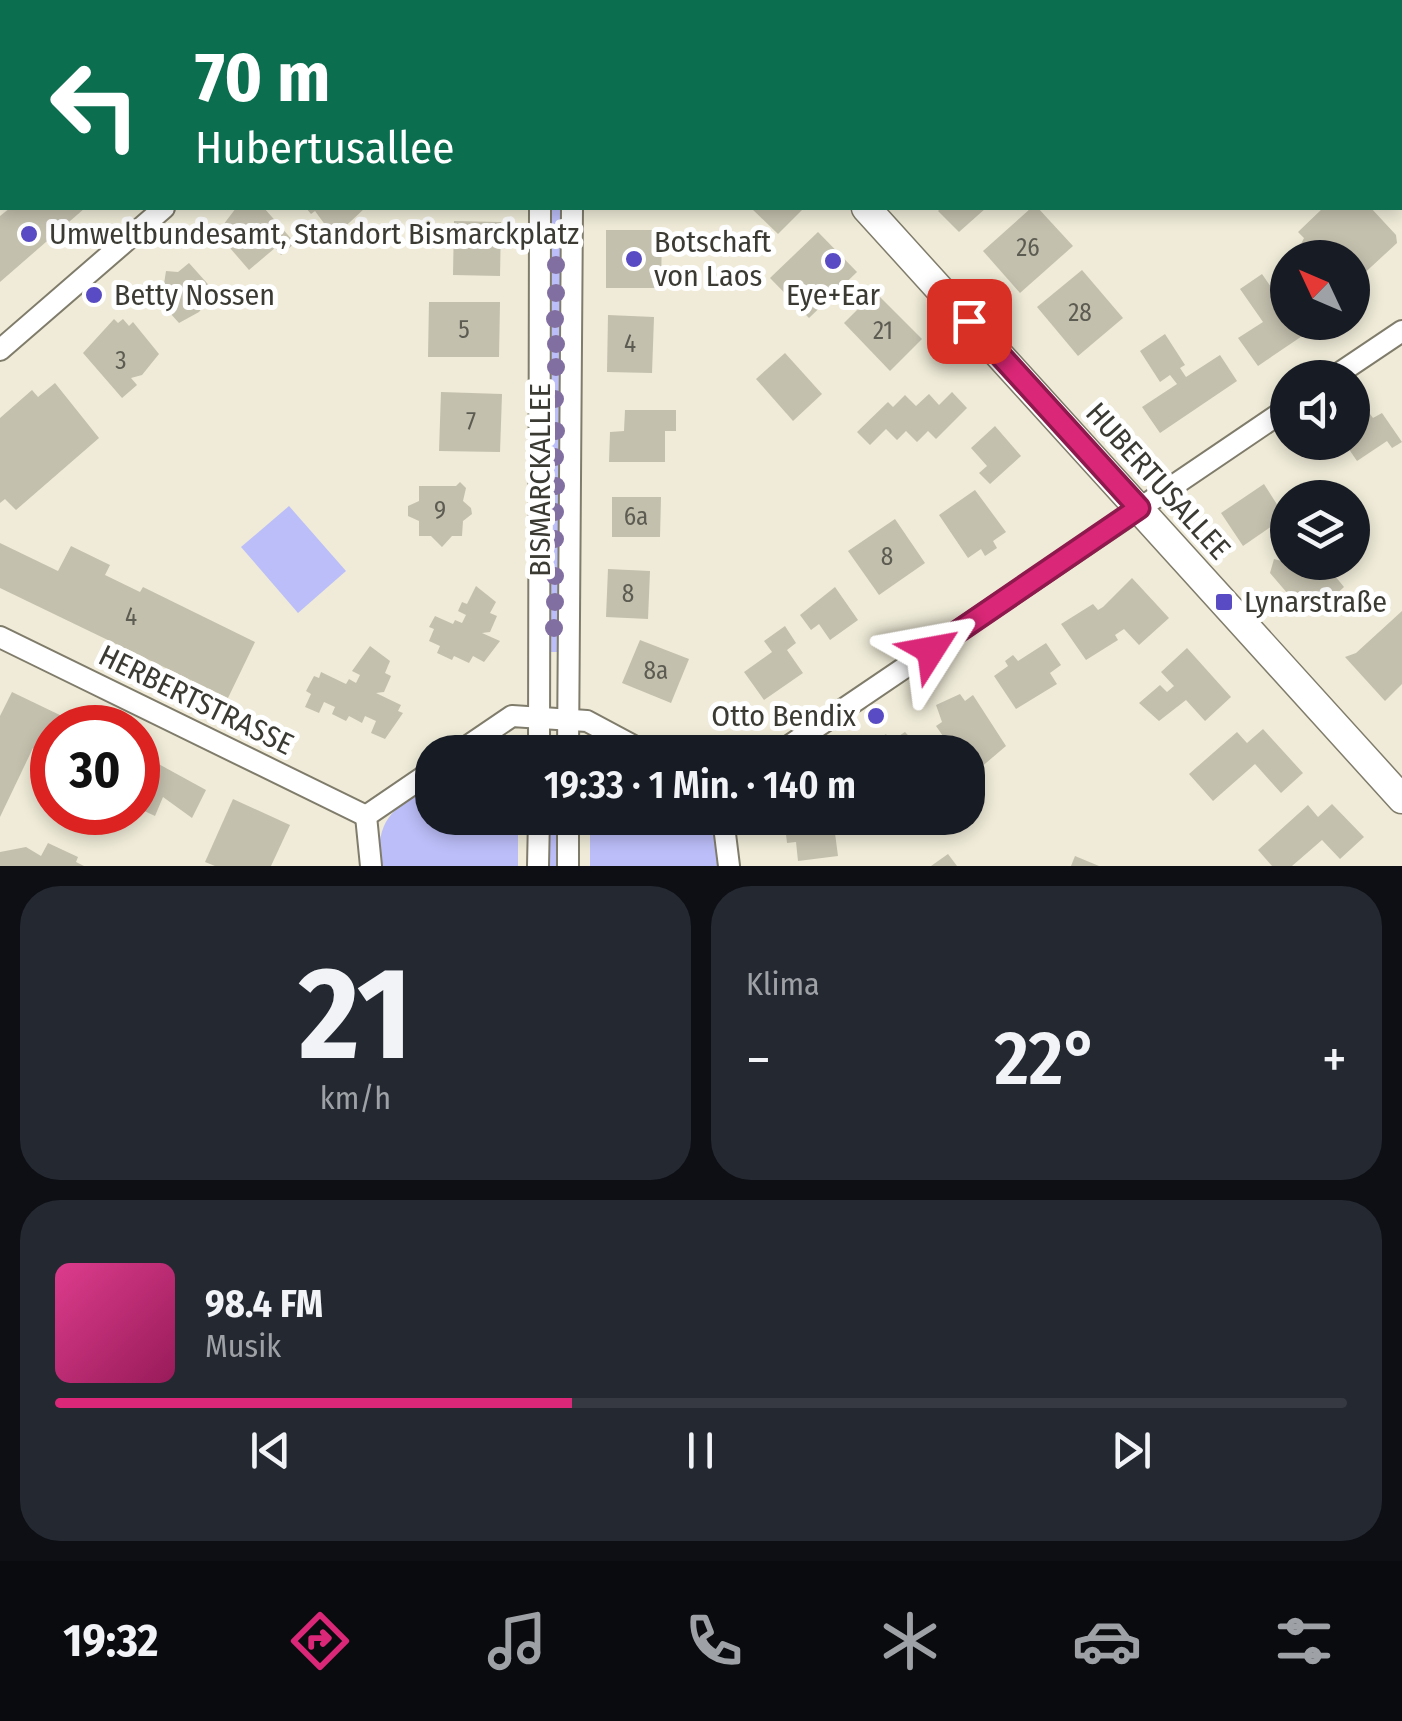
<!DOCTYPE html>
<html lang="de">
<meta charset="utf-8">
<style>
:root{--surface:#171b24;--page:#242831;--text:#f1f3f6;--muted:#9ea1a6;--line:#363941;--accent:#db2777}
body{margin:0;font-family:"Fira Sans Condensed",sans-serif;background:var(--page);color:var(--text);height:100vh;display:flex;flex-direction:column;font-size:38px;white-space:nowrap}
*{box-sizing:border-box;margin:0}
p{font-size:32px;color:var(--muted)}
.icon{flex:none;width:55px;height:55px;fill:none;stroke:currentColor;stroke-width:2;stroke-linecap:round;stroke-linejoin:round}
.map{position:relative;height:866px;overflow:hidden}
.sheet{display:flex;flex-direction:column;gap:20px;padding:20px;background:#0d0f14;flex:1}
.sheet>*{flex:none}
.banner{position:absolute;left:0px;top:0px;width:1402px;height:210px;box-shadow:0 5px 15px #0003;background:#0b6e4f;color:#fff;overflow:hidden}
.needle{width:65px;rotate:314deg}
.fabs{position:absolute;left:1270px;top:240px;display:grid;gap:20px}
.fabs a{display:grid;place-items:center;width:100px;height:100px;border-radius:50%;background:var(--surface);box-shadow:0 5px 15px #0003;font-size:50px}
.speed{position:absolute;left:30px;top:705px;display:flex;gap:20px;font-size:50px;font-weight:700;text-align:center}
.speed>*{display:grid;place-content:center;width:130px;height:130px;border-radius:50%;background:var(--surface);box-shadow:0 5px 15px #0003;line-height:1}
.speed .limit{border:15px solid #d22;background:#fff;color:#111}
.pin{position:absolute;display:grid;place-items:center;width:85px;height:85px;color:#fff;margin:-42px;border-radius:20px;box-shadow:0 5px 15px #0006}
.me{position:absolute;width:110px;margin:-55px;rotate:56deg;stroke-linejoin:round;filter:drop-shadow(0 0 8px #0008)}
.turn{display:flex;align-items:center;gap:35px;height:210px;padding:0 30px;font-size:45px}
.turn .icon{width:130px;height:130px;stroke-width:2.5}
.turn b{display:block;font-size:70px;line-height:85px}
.big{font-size:75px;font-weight:600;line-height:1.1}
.sheet .tile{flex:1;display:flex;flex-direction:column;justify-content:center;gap:15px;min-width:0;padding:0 35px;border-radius:40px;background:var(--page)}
.sheet .dial{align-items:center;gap:0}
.dial b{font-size:130px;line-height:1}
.song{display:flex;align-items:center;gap:30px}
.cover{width:120px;height:120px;border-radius:15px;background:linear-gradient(135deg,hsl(330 70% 55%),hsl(330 70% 35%))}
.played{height:10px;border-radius:5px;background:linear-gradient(90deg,var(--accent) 40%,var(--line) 40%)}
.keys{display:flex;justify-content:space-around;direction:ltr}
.heat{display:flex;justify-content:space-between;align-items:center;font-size:55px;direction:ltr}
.sheet .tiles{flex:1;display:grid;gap:20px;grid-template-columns:1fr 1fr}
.tile:last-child{grid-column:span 2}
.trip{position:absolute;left:415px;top:735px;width:570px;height:100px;border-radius:40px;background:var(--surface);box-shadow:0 5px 15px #0003;font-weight:600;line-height:100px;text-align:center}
.tabs{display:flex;height:160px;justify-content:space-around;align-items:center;background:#090b0e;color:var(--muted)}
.tabs .icon{width:70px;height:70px}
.tabs .selected{color:var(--accent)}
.tabs b{font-size:45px;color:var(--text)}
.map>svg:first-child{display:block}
.green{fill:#bcbef9}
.building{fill:#c4c0ae}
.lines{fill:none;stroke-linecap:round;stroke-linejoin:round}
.minor-casing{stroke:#807c6b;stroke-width:24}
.secondary-casing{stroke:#807c6b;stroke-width:31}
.minor{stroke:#fff;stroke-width:20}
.secondary{stroke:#fff;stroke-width:28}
.tree{fill:#826fa2}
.route-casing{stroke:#8e194d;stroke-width:25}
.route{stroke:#db2777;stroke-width:18}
.poi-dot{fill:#584bc3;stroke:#fff;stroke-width:4}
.labels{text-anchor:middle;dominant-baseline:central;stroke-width:10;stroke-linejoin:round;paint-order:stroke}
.number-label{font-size:25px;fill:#5d5c52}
.poi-label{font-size:30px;fill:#3b3a33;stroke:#fff;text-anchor:start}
.street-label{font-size:30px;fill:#3b3a33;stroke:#fff}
</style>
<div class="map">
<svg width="1402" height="866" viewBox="0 0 1402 866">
<rect width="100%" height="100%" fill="#efebd8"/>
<!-- green -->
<g class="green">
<polygon points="550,208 562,208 561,652 549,652"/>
<polygon points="289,506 346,571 298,613 241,547"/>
<polygon points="519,739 519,752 476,752 494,740"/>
<path d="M432 783V818H518V866H379C377 815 393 811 432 783Z"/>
<polygon points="548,818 560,818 559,866 547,866"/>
<polygon points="590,818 712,818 718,866 590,866"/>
</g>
<!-- building -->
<g class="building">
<polygon points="10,208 85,208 0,282 0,216"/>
<polygon points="236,208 264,208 295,243 281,255 275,248 249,270 217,233"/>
<polygon points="306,208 365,208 334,237 315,211 311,214"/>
<polygon points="751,208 801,208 803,209 778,234"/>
<polygon points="941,208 986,208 959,232 938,211"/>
<polygon points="1031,208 1038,208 1073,246 1020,293 983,251"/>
<polygon points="1323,208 1371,208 1396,235 1397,243 1358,279 1352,278 1352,258 1321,258 1301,244 1304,238 1298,232"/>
<polygon points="454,221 501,222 500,276 453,275"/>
<polygon points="606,230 662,230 661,288 606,288"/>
<polygon points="818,232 857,272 809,318 770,278"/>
<polygon points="189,263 215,292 199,312 179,323 153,294 164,284 166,271 178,272"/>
<polygon points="1082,270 1123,318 1078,356 1037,307"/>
<polygon points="1262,274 1284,306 1288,304 1288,322 1317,326 1258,366 1238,338 1263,322 1240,289"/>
<polygon points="875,292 922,339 890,371 844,323"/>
<polygon points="429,302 500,302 499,357 428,357"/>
<polygon points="608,315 654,317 652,373 607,372"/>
<polygon points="114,319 118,323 123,319 129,326 133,322 159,354 142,375 131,378 137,385 122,398 83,353"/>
<polygon points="1165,334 1185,365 1180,368 1186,377 1220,355 1237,381 1160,433 1142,407 1177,384 1170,375 1160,382 1140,351"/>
<polygon points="785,353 822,394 793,421 756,379"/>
<polygon points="55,383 99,438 16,510 5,499 0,503 0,418 32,390 38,397"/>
<polygon points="441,392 502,394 500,452 439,451"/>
<polygon points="952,392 967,408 936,439 928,431 917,442 906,431 897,440 886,429 870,445 857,432 888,402 893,407 905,395 916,406 929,394 939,405"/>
<polygon points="625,410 676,410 676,431 665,431 665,462 609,462 610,432 624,431"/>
<polygon points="1382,413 1402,442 1392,448 1387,441 1357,461 1344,442 1352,442 1352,426 1370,414 1373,418"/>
<polygon points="995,426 1021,456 990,484 979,473 987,466 971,448"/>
<polygon points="460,482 466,488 463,501 471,508 472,514 463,521 462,536 452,536 442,547 431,536 419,536 419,521 408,516 408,506 419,501 419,486 456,486"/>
<polygon points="1264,484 1285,517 1243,546 1221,513"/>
<polygon points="975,490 1006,532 993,541 997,548 985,556 981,549 968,558 939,515"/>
<polygon points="612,497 661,497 660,537 612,537"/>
<polygon points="895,519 925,563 879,595 848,551"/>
<polygon points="0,543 58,571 71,546 110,565 105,575 140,592 143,587 255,642 228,698 0,588"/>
<polygon points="1288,556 1288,562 1346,562 1335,576 1344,587 1316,613 1306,602 1300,608 1270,573 1274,559 1282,561"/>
<polygon points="608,569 650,571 648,619 606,617"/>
<polygon points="1132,578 1169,618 1139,645 1124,629 1115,635 1118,640 1086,660 1061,624 1093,604 1098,610 1103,607"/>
<polygon points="476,586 496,602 490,613 497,616 490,632 482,633 500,641 484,662 473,656 469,663 454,656 452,660 437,653 440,646 429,641 434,629 429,627 435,616 453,624 455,620 462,623 466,615 458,611 462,602 467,604"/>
<polygon points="835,587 858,620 830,640 819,624 811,630 800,615"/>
<polygon points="1402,611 1402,684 1385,701 1345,657 1356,653"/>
<polygon points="785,626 796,643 787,650 803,673 764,700 744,672 772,652 764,641"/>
<polygon points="640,640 689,659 671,703 622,683"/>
<polygon points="1046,643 1061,665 1050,673 1057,684 1016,709 994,676 1008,666 1005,661 1013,655 1018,661"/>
<polygon points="370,646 390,661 385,673 391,676 384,692 376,693 401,705 398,711 403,713 385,739 371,733 376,721 365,716 362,723 349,716 346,721 332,714 335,707 324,702 319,713 305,707 311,694 306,691 314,676 319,678 321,672 346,684 349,679 356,683 360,675 352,671"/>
<polygon points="1187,648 1231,697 1205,721 1186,700 1159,721 1139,703 1160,685 1167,692 1174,686 1161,672"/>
<polygon points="12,692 64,717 59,728 52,728 46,754 33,748 0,817 0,716"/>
<polygon points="960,694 965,701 973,695 1006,746 973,774 968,752 954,752 936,726 942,722 936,705"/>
<polygon points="1263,729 1303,773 1281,793 1255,764 1213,801 1189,774 1237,732 1247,743"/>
<polygon points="905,732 924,752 873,752 881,747 876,740 886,734 891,741"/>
<polygon points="144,756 206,790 192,818 163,797 155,816 138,808 138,770"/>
<polygon points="233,799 290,825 271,866 215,866 205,862"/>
<polygon points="1332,804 1364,837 1340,859 1322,840 1292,866 1272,866 1258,850 1308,805 1318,817"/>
<polygon points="793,818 833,818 838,856 798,861 796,842 787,843 785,826 794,825"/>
<polygon points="48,843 78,857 76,862 84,866 0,866 0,852 26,847 41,856"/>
<polygon points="948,854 957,866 931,866"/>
<polygon points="1075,856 1099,866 1071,866"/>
</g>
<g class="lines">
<!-- minor casing -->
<g class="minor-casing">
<g id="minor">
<polyline points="487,0 491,2"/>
<polyline points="1241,0 1244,2"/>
<polyline points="399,2 402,0"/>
<polyline points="561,2 565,0"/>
<polyline points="623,2 628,0"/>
<polyline points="1400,176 1402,178"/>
<polyline points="0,350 164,208"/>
<polyline points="1332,378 1402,331"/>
<polyline points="0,637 366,816"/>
<polyline points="459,752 512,716 587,721 645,752"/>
<polyline points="539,752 540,208"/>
<polyline points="568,752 572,208"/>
<polyline points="780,752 1288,408"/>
<polyline points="568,818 568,866"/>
<polyline points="723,818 729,866"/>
<polyline points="371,866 366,816 432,771"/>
<polyline points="538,866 539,818"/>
</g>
</g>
<!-- secondary casing -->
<g class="secondary-casing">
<g id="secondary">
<polyline points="676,0 679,2"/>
<polyline points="866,208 1402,799"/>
</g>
</g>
<!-- minor -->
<use href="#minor" class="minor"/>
<!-- secondary -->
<use href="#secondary" class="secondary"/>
</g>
<!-- trees -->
<g class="tree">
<circle cx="555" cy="237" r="9"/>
<circle cx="556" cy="265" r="9"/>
<circle cx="556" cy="293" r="9"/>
<circle cx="555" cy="319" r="9"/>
<circle cx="556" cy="344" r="9"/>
<circle cx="556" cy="367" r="9"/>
<circle cx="555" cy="399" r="9"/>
<circle cx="556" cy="431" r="9"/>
<circle cx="555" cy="457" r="9"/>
<circle cx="556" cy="486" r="9"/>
<circle cx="555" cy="512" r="9"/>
<circle cx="555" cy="539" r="9"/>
<circle cx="555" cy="576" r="9"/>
<circle cx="555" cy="602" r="9"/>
<circle cx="554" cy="628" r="9"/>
</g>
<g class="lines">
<!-- route casing -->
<g class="route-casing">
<polyline id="route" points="931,650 1139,508 969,321"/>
</g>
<!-- route -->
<use href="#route" class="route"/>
</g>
<!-- markers -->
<g class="poi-dot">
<circle cx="29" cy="234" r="10"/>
<circle cx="634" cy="259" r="10"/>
<circle cx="833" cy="261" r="10"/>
<circle cx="94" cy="295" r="10"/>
<rect x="1214" y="592" width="20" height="20" rx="5"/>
<circle cx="876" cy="716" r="10"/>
</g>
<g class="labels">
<!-- number labels -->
<g class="number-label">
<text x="1028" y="248">26</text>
<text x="1080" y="313">28</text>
<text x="464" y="330">5</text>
<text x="883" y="331">21</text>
<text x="630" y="344">4</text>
<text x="121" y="361">3</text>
<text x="471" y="422">7</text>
<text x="440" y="511">9</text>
<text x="636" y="517">6a</text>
<text x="887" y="557">8</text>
<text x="628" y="594">8</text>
<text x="131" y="617">4</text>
<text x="656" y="671">8a</text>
</g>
<!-- poi labels -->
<g class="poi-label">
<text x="49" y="234">Umweltbundesamt, Standort Bismarckplatz</text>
<text x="654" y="242">Botschaft<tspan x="654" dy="34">von Laos</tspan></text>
<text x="114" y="295">Betty Nossen</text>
<text x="833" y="295" text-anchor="middle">Eye+Ear</text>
<text x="1244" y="602">Lynarstraße</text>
<text x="856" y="716" text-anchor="end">Otto Bendix</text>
</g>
<!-- street labels -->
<g class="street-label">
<text transform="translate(540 480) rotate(-90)">BISMARCKALLEE</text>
<text transform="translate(1158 481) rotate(48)">HUBERTUSALLEE</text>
<text transform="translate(196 700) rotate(26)">HERBERTSTRASSE</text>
</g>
</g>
</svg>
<div class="fabs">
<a><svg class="needle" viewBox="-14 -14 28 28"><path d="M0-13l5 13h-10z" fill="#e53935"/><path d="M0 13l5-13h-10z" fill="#9ea1a6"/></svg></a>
<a><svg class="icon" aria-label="sound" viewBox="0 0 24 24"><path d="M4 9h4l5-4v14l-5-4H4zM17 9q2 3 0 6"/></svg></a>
<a><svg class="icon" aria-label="layers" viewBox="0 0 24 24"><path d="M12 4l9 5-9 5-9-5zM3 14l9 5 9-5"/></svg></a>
</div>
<div class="speed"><div class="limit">30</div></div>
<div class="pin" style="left:969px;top:321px;background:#d93025"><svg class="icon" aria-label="arrive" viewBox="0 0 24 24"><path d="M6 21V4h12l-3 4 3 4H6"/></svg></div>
<svg class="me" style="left:931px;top:650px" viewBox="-20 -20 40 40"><path d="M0-17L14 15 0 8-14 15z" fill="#db2777" stroke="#fff" stroke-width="4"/></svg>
<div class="trip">19:33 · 1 Min. · 140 m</div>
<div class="banner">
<div class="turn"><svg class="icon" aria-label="left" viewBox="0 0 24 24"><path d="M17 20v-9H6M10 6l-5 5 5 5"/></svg><div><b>70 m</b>Hubertusallee</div></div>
</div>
</div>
<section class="sheet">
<div class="tiles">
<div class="tile dial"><b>21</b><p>km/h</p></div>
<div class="tile"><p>Klima</p>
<div class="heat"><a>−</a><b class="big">22°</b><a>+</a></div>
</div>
<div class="tile">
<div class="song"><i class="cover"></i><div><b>98.4 FM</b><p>Musik</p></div></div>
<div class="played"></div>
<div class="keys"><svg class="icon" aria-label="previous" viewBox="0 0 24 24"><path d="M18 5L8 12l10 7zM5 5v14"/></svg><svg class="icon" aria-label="pause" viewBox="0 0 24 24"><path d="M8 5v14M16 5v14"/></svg><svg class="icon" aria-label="next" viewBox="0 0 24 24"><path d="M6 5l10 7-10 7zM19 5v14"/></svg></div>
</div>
</div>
</section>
<nav class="tabs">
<b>19:32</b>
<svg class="icon selected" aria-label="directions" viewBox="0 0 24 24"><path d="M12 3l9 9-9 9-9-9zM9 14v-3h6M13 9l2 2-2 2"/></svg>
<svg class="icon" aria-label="music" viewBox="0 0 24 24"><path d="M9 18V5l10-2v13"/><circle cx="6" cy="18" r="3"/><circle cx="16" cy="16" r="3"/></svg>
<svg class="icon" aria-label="phone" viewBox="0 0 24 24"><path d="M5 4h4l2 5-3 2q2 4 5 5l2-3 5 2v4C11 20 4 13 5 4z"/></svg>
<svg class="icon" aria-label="climate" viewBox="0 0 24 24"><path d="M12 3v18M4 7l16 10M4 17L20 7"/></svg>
<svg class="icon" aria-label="car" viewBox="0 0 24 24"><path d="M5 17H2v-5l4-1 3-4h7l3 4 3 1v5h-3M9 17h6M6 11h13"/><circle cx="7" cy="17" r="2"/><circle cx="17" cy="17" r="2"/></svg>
<svg class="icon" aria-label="filters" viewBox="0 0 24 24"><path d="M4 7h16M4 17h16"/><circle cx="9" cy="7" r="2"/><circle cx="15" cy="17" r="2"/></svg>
</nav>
